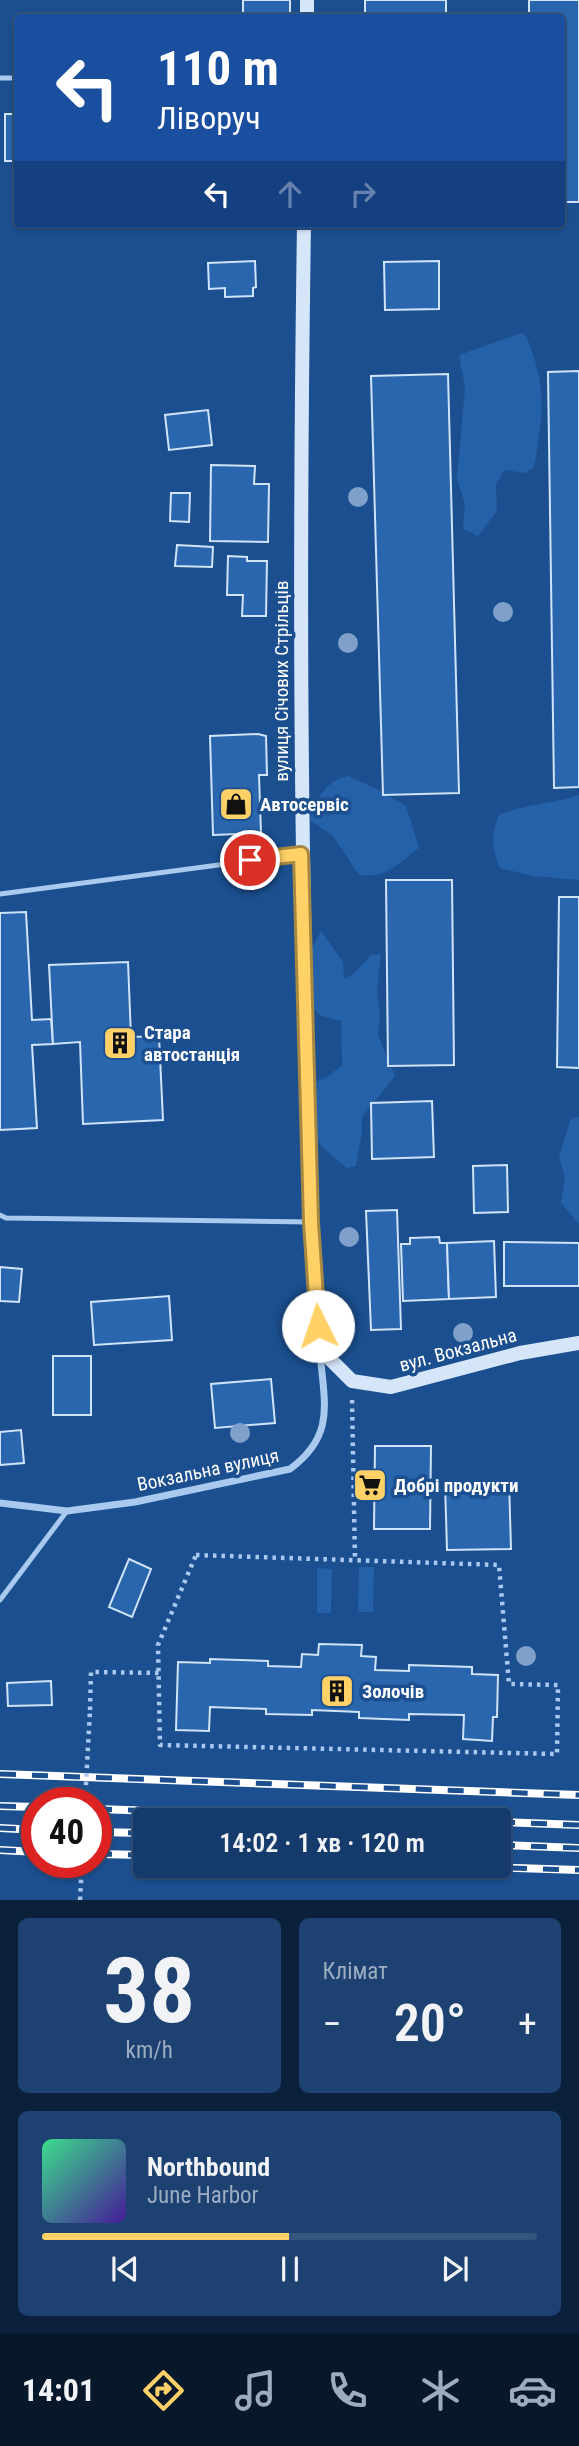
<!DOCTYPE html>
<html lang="uk">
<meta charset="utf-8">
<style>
:root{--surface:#143b6b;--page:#1d4271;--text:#f1f3f6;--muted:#9dadc1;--line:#33557e;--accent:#ffd166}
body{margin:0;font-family:"Roboto Condensed",sans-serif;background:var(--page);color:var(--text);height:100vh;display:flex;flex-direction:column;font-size:26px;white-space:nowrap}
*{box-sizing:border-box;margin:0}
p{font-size:23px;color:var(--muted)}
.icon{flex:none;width:38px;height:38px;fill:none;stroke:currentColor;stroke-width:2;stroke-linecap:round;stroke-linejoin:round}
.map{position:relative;height:1900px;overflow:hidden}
.side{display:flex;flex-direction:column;gap:18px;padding:18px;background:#0b203b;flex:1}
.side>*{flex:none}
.banner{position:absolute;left:14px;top:14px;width:551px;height:214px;border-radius:7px;box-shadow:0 2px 5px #0004,0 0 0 2px var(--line);background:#1a4fa0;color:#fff;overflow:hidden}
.speed{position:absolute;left:21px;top:1787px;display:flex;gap:14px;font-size:35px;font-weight:700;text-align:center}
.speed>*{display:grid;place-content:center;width:91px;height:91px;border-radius:50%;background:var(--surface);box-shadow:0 2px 5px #0004,0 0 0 2px var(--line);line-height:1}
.speed .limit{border:10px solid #d22;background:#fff;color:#111}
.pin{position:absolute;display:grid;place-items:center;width:60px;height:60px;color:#fff;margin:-30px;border:4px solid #fff;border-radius:50%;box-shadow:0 2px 7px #0007}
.me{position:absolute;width:77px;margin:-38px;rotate:356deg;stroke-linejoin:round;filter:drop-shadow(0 0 5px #0008)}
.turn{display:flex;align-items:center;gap:24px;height:147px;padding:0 28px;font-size:32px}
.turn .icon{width:91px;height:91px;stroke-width:2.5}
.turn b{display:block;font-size:49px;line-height:60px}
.lanes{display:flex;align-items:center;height:66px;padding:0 28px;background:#0003;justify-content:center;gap:35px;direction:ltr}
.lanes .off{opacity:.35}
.big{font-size:52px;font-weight:600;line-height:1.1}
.side .tile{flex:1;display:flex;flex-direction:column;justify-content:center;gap:10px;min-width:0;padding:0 24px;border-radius:10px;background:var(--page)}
.side .dial{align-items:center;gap:0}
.dial b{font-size:91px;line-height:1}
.song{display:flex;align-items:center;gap:21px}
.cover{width:84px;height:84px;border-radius:10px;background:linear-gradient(135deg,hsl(150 70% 55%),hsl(260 70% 35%))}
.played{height:7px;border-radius:4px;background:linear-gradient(90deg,var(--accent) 50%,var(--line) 50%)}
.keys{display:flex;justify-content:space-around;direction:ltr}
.heat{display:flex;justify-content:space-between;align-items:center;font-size:38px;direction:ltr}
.side .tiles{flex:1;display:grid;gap:18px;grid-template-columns:1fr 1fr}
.tile:last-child{grid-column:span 2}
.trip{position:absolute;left:133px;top:1808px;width:378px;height:70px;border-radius:7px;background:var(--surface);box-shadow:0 2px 5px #0004,0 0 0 2px var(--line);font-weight:600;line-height:70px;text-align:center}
.menu{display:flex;height:112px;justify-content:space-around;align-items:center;background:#08182b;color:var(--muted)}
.menu .icon{width:49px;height:49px}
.menu .on{color:var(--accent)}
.menu b{font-size:32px;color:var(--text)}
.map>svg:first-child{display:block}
.green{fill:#2461a8}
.building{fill:#2a66ad;stroke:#cfe3fa;stroke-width:2}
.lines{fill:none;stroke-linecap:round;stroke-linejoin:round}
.path{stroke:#a9c9ee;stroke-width:4.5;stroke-dasharray:3.5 5;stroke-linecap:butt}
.lane{stroke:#a9c9ee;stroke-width:5}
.street{stroke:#a9c9ee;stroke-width:7}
.secondary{stroke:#d6e6fa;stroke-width:14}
.rail-casing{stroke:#fff;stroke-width:8}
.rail{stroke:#1b4f8f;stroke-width:5;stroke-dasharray:16;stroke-linecap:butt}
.path-bridge{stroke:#a9c9ee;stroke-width:4.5;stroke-dasharray:3.5 5;stroke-linecap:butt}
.tree{fill:#7ea0ca}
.route-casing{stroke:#a68842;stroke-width:18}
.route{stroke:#ffd166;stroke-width:12}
.labels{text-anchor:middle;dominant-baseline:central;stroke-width:7;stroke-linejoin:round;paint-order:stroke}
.street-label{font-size:19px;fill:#fff;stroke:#1b4f8f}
.poi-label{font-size:19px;font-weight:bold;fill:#fff;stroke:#1b4f8f;text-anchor:start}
</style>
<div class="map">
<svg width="579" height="1900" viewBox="0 0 579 1900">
<rect width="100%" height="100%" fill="#1b4f8f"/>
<!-- green -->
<g class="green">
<path d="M521 333 527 337C530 348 535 358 537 368 546 401 540 435 534 467L525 473 504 470 496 485 497 511 478 536 463 529 465 504 457 479 465 388 459 355Z"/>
<path d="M348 776 375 788 406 806 419 848C399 863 386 879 359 875L333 836 310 820C315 800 326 780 348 776Z"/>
<path d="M579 795V880L533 876 500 868C491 847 491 836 499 815 524 804 552 804 579 795Z"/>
<polygon points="321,931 343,962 344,979 353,974 371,955 381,954 377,992 380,1014 378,1035 395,1076 362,1117 362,1132 356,1166 347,1168 323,1148 312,1133 313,1083 327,1077 342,1065 341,1021 322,1016 313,1009 310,951"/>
<polygon points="579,1117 579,1224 561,1203 565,1178 559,1157 571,1118"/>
<polygon points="359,1567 374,1567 373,1612 358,1612"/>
<polygon points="317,1568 332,1569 331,1613 317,1613"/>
</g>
<!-- building -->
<g class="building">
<rect x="243" y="0" width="47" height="18"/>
<rect x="365" y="0" width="81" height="18"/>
<polygon points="529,0 579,0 579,202 562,202 562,18 529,18"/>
<rect x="5" y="114" width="13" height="47"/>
<polygon points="255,261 256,287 253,288 253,296 225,297 225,288 209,289 208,263"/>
<polygon points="439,261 439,309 385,310 384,262"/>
<polygon points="579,371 579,787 554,788 548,372"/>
<polygon points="448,374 459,793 383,795 371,376"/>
<polygon points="208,410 212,445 169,450 165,415"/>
<polygon points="211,465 255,466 254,484 269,484 268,542 210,541"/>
<polygon points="171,493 190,493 189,522 170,521"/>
<polygon points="177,545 213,547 212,567 175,566"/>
<polygon points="228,556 247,557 247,561 267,561 266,616 242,616 243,595 227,595"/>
<polygon points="258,734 266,736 267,775 259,775 261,833 213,835 210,736"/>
<polygon points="386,880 452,880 454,1065 388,1066"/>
<polygon points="559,897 579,897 579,1068 557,1067"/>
<polygon points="26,912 32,1020 51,1019 53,1044 32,1045 37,1128 0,1130 0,913"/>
<polygon points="128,962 131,1037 159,1036 163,1120 83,1124 80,1042 53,1044 49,965"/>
<polygon points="432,1101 434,1157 372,1159 371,1103"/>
<polygon points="507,1165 508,1212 474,1213 473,1166"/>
<polygon points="397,1210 401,1329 371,1330 366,1211"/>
<polygon points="439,1237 440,1243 447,1243 449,1299 403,1301 401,1244 410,1244 410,1238"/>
<polygon points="494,1241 496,1297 449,1299 447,1243"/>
<polygon points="504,1242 579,1243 579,1286 504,1286"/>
<polygon points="0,1267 22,1269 19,1302 0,1301"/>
<polygon points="169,1296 172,1340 94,1345 91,1302"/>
<rect x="53" y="1356" width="38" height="59"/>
<polygon points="271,1379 275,1423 215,1428 211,1384"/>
<polygon points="21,1430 24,1463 0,1465 0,1432"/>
<polygon points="375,1446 431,1446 430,1529 374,1529"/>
<polygon points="509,1480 511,1549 447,1550 445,1483"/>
<polygon points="129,1559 151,1569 132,1617 109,1607"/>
<polygon points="319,1644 362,1645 361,1656 376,1657 375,1670 409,1671 409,1665 472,1667 472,1674 498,1675 497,1717 493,1717 492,1741 463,1739 464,1715 409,1714 409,1720 359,1718 359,1712 312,1710 312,1715 266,1714 266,1709 210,1707 209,1731 176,1730 178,1662 210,1663 210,1659 268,1661 268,1666 301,1667 302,1654 318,1655"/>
<polygon points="51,1681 52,1705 8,1706 7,1683"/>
</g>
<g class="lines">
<!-- path -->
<g class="path">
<polyline points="352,1400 355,1560"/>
<polygon points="196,1555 499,1565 509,1684 558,1685 557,1754 160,1745 158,1645"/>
<polyline points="90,1710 91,1672 159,1673"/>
<polyline points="80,1900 82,1862"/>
</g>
<!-- lane -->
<g class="lane">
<polyline points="0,78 18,78"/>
<polyline points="0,894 301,854"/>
<polyline points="0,1215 6,1218 311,1222"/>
<polyline points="0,1600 67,1511"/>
</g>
<!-- street -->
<path class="street" d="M0 1503 67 1511 135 1502 290 1469C336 1435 324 1403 320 1352"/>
<!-- secondary -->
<g class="secondary">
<polyline points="307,18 307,0"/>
<path d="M304 224C300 493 299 763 307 1032 309 1137 311 1243 319 1348L352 1381 391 1387 520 1353 579 1343"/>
</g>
<!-- rail casing -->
<g class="rail-casing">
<g id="rail">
<polyline points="0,1774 579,1795"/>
<polyline points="0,1806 37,1807"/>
<polyline points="96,1809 425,1820"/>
<polyline points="499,1822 579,1825"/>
<polyline points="0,1828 37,1830"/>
<polyline points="96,1832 145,1833"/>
<polyline points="499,1845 579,1848"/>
<polyline points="0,1850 37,1852"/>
<polyline points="96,1854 145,1855"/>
<polyline points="447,1866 579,1870"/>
</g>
</g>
<!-- rail -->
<use href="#rail" class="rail"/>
<!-- path-bridge -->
<polyline class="path-bridge" points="85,1802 90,1710"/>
</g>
<!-- trees -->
<g class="tree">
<circle cx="358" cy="497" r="10"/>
<circle cx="503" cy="612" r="10"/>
<circle cx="348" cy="643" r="10"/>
<circle cx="349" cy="1237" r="10"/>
<circle cx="463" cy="1333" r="10"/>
<circle cx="240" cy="1433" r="10"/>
<circle cx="526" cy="1656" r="10"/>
</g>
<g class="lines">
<!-- route casing -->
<g class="route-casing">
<polyline id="route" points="250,860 301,854 311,1222 318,1326"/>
</g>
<!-- route -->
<use href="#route" class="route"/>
</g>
<!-- icons -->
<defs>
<g id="shop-square" transform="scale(1.75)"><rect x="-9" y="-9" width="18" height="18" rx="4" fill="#ffd166" stroke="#1b4f8f"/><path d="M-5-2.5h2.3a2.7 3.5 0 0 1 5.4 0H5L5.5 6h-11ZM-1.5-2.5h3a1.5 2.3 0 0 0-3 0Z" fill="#111"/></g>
<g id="building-square" transform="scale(1.75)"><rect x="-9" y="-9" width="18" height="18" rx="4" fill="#ffd166" stroke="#1b4f8f"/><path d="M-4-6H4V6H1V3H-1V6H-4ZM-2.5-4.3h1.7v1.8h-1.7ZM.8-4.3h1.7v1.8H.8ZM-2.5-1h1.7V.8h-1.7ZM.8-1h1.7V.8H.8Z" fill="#111"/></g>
<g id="supermarket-square" transform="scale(1.75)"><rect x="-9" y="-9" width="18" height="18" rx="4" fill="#ffd166" stroke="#1b4f8f"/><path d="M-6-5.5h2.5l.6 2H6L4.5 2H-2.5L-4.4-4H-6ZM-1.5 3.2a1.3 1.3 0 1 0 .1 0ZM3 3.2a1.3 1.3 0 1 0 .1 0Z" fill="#111"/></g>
</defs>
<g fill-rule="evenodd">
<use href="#shop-square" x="236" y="804"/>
<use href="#building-square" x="120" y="1043"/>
<use href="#supermarket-square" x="370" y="1485"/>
<use href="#building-square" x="337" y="1691"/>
</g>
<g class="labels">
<!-- street labels -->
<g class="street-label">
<text transform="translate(281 681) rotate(-90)">вулиця Січових Стрільців</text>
<text transform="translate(458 1350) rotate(-15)">вул. Вокзальна</text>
<text transform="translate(208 1470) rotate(-12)">Вокзальна вулиця</text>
</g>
<!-- poi labels -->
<g class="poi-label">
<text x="260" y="804">Автосервіс</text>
<text x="144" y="1032">Стара<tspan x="144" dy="22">автостанція</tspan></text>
<text x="394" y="1485">Добрі продукти</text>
<text x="362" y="1691">Золочів</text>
</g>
</g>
</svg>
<div class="speed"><div class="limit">40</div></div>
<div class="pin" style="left:250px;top:860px;background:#d93025"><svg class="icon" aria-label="arrive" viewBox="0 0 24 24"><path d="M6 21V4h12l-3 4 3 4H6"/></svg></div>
<svg class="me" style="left:318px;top:1326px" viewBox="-20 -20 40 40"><circle r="19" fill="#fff"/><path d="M0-13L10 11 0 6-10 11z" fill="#ffd166"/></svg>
<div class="trip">14:02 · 1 хв · 120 m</div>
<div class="banner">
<div class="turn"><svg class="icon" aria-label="left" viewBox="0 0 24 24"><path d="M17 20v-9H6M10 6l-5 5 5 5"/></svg><div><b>110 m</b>Ліворуч</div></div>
<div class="lanes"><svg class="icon" aria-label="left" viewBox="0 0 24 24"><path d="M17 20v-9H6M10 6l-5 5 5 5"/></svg><svg class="icon off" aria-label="ahead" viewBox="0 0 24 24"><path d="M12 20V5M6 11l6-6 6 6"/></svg><svg class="icon off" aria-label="right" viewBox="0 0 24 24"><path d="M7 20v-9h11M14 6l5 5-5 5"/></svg></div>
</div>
</div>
<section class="side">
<div class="tiles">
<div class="tile dial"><b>38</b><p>km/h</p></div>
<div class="tile"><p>Клімат</p>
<div class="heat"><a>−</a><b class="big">20°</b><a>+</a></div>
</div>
<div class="tile">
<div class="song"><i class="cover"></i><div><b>Northbound</b><p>June Harbor</p></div></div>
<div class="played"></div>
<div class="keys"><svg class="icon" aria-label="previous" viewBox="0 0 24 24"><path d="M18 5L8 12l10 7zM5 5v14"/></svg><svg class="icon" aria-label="pause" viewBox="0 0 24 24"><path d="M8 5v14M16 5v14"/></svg><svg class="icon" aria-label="next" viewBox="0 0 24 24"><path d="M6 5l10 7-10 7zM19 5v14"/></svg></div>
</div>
</div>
</section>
<nav class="menu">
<b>14:01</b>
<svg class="icon on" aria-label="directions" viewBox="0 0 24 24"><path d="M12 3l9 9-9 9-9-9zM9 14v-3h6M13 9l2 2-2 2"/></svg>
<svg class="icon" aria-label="music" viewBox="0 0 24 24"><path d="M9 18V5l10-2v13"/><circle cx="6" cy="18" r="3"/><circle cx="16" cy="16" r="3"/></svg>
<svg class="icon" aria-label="phone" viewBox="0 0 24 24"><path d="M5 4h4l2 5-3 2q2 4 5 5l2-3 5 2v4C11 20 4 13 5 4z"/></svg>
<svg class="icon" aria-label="climate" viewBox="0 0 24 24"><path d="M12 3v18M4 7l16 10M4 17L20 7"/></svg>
<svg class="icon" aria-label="car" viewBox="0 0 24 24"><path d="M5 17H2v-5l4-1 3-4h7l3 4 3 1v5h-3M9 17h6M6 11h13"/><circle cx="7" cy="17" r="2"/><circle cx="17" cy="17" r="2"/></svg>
</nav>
